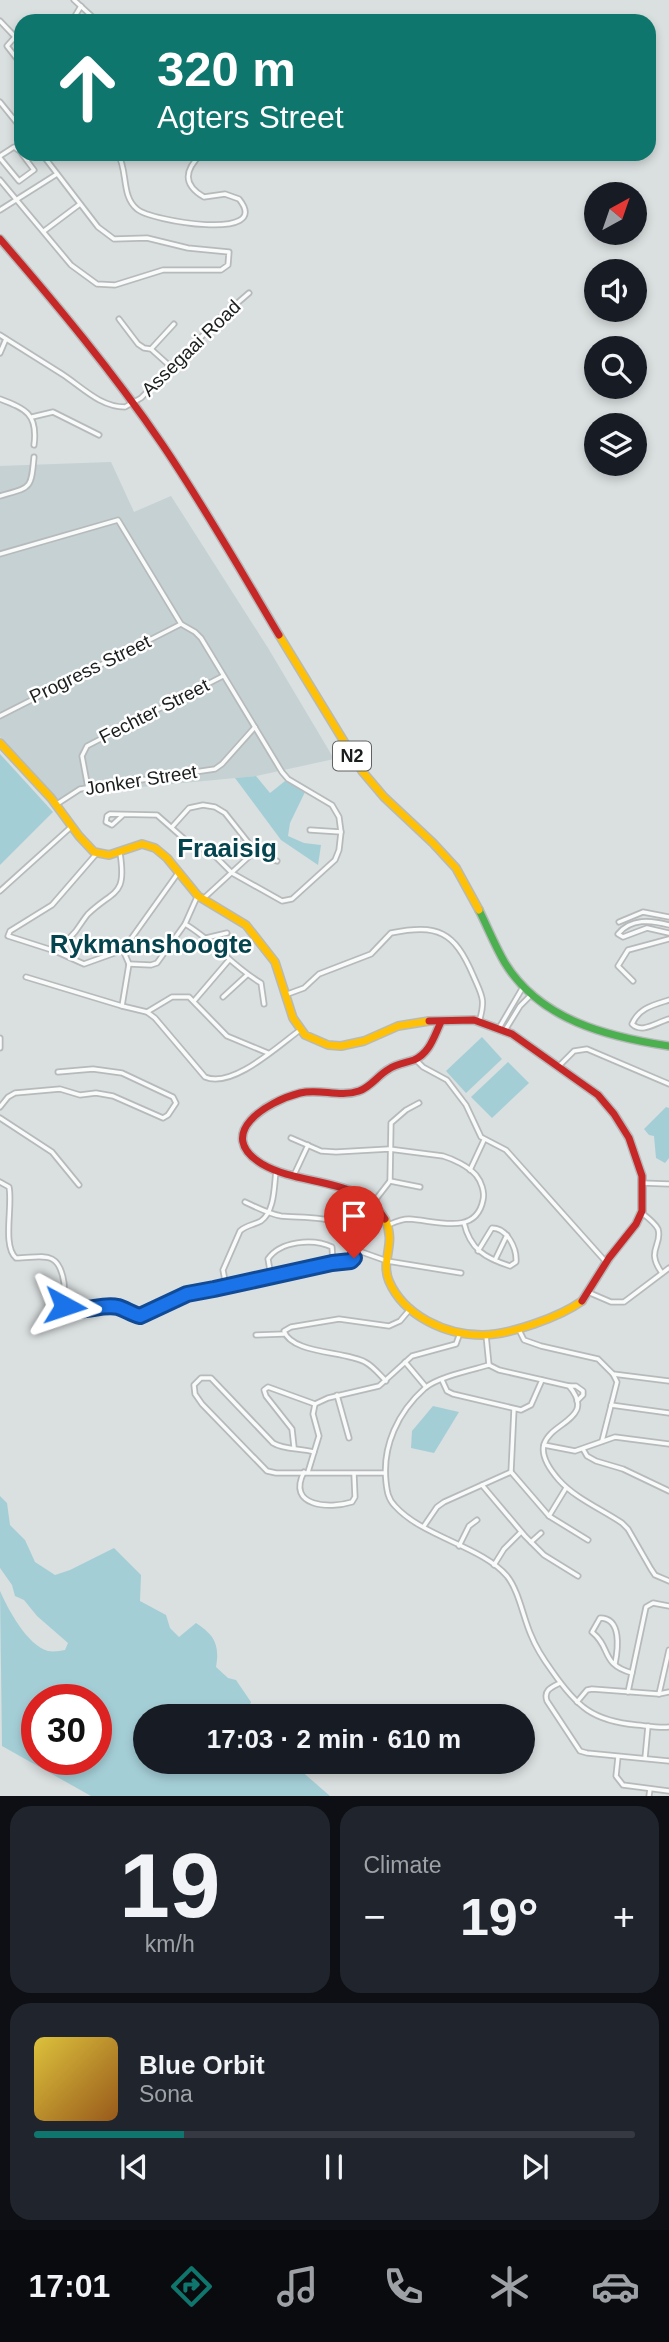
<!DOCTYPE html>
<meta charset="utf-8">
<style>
:root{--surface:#171b24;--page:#20242c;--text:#f1f3f6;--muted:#9ea1a6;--line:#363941;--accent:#0f766e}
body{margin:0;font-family:Arial,sans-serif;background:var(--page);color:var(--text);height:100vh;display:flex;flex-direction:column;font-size:26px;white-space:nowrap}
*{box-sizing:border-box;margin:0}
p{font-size:23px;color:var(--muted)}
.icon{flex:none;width:38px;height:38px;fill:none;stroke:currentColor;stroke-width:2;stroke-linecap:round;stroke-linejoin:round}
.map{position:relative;height:1796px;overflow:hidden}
.panel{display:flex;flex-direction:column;gap:10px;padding:10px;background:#0d0f14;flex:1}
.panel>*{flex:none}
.banner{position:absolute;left:14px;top:14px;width:642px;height:147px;border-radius:21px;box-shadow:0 4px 10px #0003;background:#0f766e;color:#fff;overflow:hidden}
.needle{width:46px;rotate:40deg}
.controls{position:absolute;left:584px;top:182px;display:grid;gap:14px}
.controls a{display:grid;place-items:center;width:63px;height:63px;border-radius:50%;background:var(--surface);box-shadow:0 4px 10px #0003;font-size:35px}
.speed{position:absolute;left:21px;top:1684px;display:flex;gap:14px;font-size:35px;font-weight:700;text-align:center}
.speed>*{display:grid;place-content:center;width:91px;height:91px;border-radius:50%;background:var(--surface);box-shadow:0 4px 10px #0003;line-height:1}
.speed .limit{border:10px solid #d22;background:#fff;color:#111}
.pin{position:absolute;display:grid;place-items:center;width:60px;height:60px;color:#fff;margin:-72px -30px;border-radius:50% 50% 50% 0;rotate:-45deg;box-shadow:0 0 7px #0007}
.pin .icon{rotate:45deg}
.me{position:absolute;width:77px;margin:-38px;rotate:95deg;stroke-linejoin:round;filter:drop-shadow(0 0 5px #0008)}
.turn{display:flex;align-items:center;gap:24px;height:147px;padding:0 28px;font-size:32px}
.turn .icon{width:91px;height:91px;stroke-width:2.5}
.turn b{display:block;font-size:49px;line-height:60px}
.big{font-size:52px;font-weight:600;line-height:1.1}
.panel .tile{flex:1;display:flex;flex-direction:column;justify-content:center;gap:10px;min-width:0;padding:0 24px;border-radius:21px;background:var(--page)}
.panel .dial{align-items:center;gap:0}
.dial b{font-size:91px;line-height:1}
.song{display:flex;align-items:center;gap:21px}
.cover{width:84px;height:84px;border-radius:10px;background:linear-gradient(135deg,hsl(50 70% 55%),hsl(30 70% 35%))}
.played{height:7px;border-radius:4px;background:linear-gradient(90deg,var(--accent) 25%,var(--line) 25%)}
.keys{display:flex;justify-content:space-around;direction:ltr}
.heat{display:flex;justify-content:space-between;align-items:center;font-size:38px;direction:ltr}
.panel .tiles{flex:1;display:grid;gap:10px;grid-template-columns:1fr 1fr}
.tile:last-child{grid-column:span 2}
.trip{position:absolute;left:133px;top:1704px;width:402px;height:70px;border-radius:35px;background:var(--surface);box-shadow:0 4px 10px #0003;font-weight:600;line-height:70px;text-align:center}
.tab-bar{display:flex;height:112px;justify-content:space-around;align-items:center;background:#090b0e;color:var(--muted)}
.tab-bar .icon{width:49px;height:49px}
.tab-bar .current{color:var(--accent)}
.tab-bar b{font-size:32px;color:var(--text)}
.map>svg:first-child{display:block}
.built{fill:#c5d1d2}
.green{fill:#a4ced6;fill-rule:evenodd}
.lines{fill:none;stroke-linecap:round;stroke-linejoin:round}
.street-casing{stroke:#b7babb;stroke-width:7}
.fast-casing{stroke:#b7babb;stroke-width:10}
.slow-casing{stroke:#b7babb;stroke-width:10}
.jam-casing{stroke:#b7babb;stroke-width:10}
.street{stroke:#f9fafa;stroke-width:3.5}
.fast{stroke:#4caf50;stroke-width:7}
.slow{stroke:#ffc107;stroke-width:7}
.jam{stroke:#c62828;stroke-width:7}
.route-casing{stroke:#114b97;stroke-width:18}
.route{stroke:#1a73e8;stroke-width:12}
.labels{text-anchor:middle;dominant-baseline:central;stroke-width:5;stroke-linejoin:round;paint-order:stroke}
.shield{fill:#fff;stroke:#5f6262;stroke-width:2}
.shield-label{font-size:18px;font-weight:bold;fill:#1b1e1e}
.street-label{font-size:19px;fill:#1b1e1e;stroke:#fff}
.district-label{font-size:26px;font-weight:bold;fill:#04444e;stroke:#fff}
</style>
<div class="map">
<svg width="669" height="1796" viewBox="0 0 669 1796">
<rect width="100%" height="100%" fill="#dadfe0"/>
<!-- built -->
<polygon class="built" points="111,462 134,512 171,496 268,648 334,759 256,776 78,793 61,805 0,737 0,466"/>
<!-- green -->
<g class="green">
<polygon points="0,754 53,812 0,865"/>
<polygon points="256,776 270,793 285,781 305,792 290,823 288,836 304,843 321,845 318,865 281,840 235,778"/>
<polygon points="482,1037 502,1059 466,1093 446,1071"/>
<polygon points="508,1062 529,1083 492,1118 471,1097"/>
<polygon points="666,1107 669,1108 669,1158 665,1163 656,1158 654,1136 649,1135 644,1129"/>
<polygon points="433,1406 459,1412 434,1453 411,1448 412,1431"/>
<path d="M0 1496 7 1503 10 1525 25 1540 35 1562 55 1575 70 1570 114 1548 141 1575 140 1601 166 1615 170 1628 179 1637 196 1623C214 1635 220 1644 216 1667L228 1678 236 1680 251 1702 245 1717H145V1762H291L330 1796H91L2 1746 0 1591C8 1609 27 1645 48 1651 53 1652 60 1651 65 1650L68 1643 37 1616 24 1600 15 1596 12 1585 0 1568ZM37 1699H96V1759H37Z"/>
</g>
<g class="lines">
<!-- street casing -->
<g class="street-casing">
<g id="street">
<polyline points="74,0 97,21"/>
<polyline points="0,21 21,43"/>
<polyline points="72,21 81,6"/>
<polyline points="15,37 7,46 21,64"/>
<polyline points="0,102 21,128"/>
<path d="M118 154C128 171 121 196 137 209 150 221 274 242 239 199L225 194 204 197C182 184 185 170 201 154"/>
<polyline points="0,156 14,147 21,152"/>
<polyline points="0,158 19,181 34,170 22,154"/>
<polyline points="0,180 71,265 97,284 115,285 163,270 221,270 228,265 229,252 188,248 147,238 114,239 98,227 42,154"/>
<polyline points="0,210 57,174"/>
<polyline points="44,231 80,204"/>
<polyline points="119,319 138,344 144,348 151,349 171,367"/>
<path d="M0 335C21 348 41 361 62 374 82 387 100 407 125 407L141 398 220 318 249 293"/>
<polyline points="151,349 174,324"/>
<polyline points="0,353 6,339"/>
<path d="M0 399C26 409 38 414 34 445"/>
<polyline points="32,417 53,412 99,435"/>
<path d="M0 496C31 487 31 490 34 457"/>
<polyline points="0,554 118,520 181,624 195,632 201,638 282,772 288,779 332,805 339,817 341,832 339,850 335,860 292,899 282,901 232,873 212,853 190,844 157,815 110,814 107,816 106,822 112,825 123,815"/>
<polyline points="0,716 181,624"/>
<polyline points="88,788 82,756 87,746 223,676"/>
<polyline points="57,804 80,789 215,769 222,764 255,727"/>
<polyline points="172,827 189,808 203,805 215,807 225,813 255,851 277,861"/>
<polyline points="310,830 341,832"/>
<polyline points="97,853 52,905 10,931 8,936 55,951 84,964 123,950"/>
<polyline points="0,891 71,827"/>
<polyline points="203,899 255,851"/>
<polyline points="619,922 643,912 669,917"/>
<path d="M185 924C213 940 233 967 261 983L264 1004"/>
<path d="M669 925C651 920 631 918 618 934L623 937 647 928 669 933"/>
<polyline points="206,938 227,933"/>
<polyline points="219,949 229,946 242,946"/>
<polyline points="123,950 178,873"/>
<polyline points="123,950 129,964"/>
<path d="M55 951C62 945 69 939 75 932 79 927 83 920 88 914 114 889 127 897 120 853"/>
<polyline points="129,964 151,965 157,963 185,924 197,897"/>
<polyline points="26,977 122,1006 147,1012 172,997 189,997 227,1036 268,1053"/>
<polyline points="633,981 618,966 628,950 669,939"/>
<path d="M285 995 304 988 319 974 371 954 391 933C438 924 454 931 473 975 482 996 486 999 479 1022"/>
<polyline points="223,997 247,975"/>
<path d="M669 1000C653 1005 639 1008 632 1024 642 1034 657 1022 669 1019"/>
<polyline points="194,1001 229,960"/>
<polyline points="122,1006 129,964"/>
<path d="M147 1012 155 1018 205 1077C232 1089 278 1046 300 1030"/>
<polyline points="499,1028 523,987"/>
<polyline points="504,1032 520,1006 530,996"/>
<polyline points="0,1038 0,1048"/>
<polyline points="415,1059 423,1067 447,1080 466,1105 481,1137 506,1150 606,1262"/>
<polyline points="559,1066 574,1051 587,1049 669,1084"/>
<polyline points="0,1107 8,1097 15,1093 60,1089 80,1095 96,1093 113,1096 163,1118 168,1115 176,1103 173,1097 122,1073 93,1069 58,1072"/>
<polyline points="0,1118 52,1152 79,1185"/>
<path d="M291 1138 321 1151 336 1152 389 1149 443 1156C453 1159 468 1166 476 1175 481 1181 485 1192 483 1200 476 1237 434 1220 409 1219 401 1219 395 1222 388 1225"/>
<polyline points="470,1170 484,1140"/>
<polyline points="294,1175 308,1145"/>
<polyline points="390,1181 420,1187"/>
<path d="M0 1182 9 1187C13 1206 2 1246 16 1258 41 1258 59 1248 64 1283 65 1291 62 1298 65 1306L74 1309H88L115 1307 140 1316 196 1291 351 1261 356 1250"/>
<polyline points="642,1183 669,1184"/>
<path d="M245 1202C256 1207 269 1214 281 1216 305 1219 360 1212 356 1250L387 1261 461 1273"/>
<polyline points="373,1203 390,1181 391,1123 406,1110 419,1103"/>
<path d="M642 1213C647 1217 655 1223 658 1229 663 1245 645 1250 662 1273"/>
<path d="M464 1223C470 1249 485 1258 510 1266L516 1262C517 1248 507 1228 492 1228L478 1251"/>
<polyline points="495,1260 507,1235"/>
<path d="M271 1276 268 1259C280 1241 313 1238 332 1247L333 1262"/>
<path d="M226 1286 223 1270 240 1231C246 1225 254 1225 261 1221 275 1211 274 1186 276 1171"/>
<polyline points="590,1293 611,1302 624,1302 669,1268"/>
<polyline points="518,1328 524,1340 541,1346 598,1359 613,1374 669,1381"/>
<polyline points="256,1335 284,1334"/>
<polyline points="486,1335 489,1365"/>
<polyline points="405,1362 426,1387"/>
<path d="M489 1365C472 1370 438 1377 425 1388 398 1412 382 1446 386 1482 387 1491 388 1499 395 1506 423 1537 481 1546 507 1576 519 1591 523 1617 531 1635 536 1648 544 1660 552 1671 577 1707 593 1721 637 1725 648 1726 659 1728 669 1727"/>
<path d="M489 1365 499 1370 569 1386C607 1431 506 1420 559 1480 575 1498 601 1509 622 1523L628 1529 651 1569 655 1575 669 1581"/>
<polyline points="442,1380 447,1391 453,1394 521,1410 531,1405 542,1380"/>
<path d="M386 1381C380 1375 373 1366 365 1362 345 1351 292 1354 284 1331L291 1327 339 1319 389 1326 400 1321 411 1308"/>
<polyline points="569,1386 576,1386 583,1391 583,1395 577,1401"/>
<polyline points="337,1395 349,1438"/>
<polyline points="315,1404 328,1398 379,1386 412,1356 456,1344 460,1333"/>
<polyline points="611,1405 669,1413"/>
<polyline points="602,1441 617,1382 613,1374"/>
<polyline points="544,1445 575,1451 615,1437 669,1444"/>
<polyline points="294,1447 292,1429 266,1396 264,1390 268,1387 315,1404"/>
<polyline points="583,1449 587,1456 596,1461 623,1469 669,1491"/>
<path d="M314 1452C301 1448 284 1450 273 1443L211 1378H201L194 1385 195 1394 202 1404 267 1471 276 1473H385"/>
<path d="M304 1472C286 1507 330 1509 352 1502L355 1497 354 1474"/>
<polyline points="308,1472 319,1436 313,1414 315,1404"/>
<polyline points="511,1472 514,1409"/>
<polyline points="512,1473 549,1516 588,1540"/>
<polyline points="482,1485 525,1536 544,1555 578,1576"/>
<polyline points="549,1516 566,1488"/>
<polyline points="424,1526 437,1507 444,1502 511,1472"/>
<polyline points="531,1542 541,1533"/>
<polyline points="459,1546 469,1526 477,1520"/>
<polyline points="494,1565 504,1549 521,1532"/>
<path d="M615 1664C618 1649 622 1618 600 1618L592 1632C612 1648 600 1664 632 1673"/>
<path d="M560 1683C552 1687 543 1690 547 1701L580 1751 587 1753 669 1761"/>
<polyline points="628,1692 646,1607 653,1603 669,1606"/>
<polyline points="659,1694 669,1650"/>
<polyline points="577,1702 587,1690 592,1689 659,1694 669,1692"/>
<polyline points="618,1757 616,1776 623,1785 669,1791"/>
<polyline points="645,1758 648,1726"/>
<polyline points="649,1796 650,1789"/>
</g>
</g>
<!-- fast casing -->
<g class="fast-casing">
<path id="fast" d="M479 910C488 928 495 946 505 963 540 1020 608 1037 669 1046"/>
</g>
<!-- slow casing -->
<g class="slow-casing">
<g id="slow">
<polyline points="279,635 362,771 384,797 433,843 456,868 479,910"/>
<polyline points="0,743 51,798 79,836 94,852 109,855 142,844 155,848 167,858 198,896 246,925 275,962 293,1018 305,1035 328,1045 341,1046 364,1041 398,1026 429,1021"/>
<path d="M385 1219C397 1245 380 1259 389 1281 404 1316 446 1335 482 1335 509 1335 560 1317 582 1301"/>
</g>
</g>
<!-- jam casing -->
<g class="jam-casing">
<g id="jam">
<path d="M0 239C57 305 113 372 162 444 204 506 241 571 279 635"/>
<polyline points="429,1021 474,1020 512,1034 598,1095 614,1114 629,1138 642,1176 642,1211 636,1224 609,1258 582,1301"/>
<path d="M385 1219C360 1176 301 1187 262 1164 213 1134 268 1101 300 1093 320 1088 339 1098 359 1091 371 1087 378 1075 389 1069 396 1064 405 1063 414 1060 430 1053 434 1036 441 1022"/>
</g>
</g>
<!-- street -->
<use href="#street" class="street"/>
<!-- fast -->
<use href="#fast" class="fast"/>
<!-- slow -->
<use href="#slow" class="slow"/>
<!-- jam -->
<use href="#jam" class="jam"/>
</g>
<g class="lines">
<!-- route casing -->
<g class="route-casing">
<path id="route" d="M65 1306C82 1315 100 1303 118 1307 125 1309 132 1314 140 1316L187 1294 214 1289 332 1263 351 1261 354 1258"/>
</g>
<!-- route -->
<use href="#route" class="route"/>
</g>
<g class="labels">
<!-- shield labels -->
<rect class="shield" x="333" y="741.5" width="38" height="29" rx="5"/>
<g class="shield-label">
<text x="352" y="756">N2</text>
</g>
<!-- street labels -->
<g class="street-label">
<text transform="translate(191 348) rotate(-44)">Assegaai Road</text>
<text transform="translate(90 669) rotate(-26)">Progress Street</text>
<text transform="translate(154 711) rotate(-27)">Fechter Street</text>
<text transform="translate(141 780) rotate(-9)">Jonker Street</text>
</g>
<!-- district labels -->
<g class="district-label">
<text x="227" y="848">Fraaisig</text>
<text x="151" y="944">Rykmanshoogte</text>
</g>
</g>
</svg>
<div class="controls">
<a><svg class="needle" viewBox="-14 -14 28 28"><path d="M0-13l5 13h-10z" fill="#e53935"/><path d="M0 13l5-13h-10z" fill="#9ea1a6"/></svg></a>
<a><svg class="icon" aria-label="sound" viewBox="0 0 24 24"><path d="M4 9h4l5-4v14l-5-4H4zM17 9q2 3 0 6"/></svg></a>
<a><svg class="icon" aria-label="search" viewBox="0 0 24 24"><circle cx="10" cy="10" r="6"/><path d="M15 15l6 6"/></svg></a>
<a><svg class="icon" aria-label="layers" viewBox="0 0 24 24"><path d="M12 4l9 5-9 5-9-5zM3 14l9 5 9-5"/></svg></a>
</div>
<div class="speed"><div class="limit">30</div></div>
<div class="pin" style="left:354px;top:1258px;background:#d93025"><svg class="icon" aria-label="arrive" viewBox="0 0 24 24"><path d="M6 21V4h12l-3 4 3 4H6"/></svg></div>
<svg class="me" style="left:65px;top:1306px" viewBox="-20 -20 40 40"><path d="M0-17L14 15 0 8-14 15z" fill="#1a73e8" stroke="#fff" stroke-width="4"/></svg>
<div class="trip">17:03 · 2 min · 610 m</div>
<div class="banner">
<div class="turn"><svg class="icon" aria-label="ahead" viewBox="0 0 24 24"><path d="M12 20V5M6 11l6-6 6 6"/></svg><div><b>320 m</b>Agters Street</div></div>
</div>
</div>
<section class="panel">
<div class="tiles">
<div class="tile dial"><b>19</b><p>km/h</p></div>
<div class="tile"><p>Climate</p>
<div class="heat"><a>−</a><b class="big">19°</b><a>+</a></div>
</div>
<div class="tile">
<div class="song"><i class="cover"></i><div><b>Blue Orbit</b><p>Sona</p></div></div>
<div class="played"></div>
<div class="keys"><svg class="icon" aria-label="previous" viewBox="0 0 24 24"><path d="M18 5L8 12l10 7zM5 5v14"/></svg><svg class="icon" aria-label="pause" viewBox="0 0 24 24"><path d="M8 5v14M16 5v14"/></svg><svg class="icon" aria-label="next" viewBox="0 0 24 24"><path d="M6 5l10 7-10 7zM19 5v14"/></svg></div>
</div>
</div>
</section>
<nav class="tab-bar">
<b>17:01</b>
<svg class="icon current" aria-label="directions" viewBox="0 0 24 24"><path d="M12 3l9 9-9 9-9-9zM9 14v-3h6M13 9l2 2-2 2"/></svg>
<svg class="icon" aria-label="music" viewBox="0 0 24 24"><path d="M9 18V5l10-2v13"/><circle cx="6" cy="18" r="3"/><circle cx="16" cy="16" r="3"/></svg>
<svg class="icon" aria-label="phone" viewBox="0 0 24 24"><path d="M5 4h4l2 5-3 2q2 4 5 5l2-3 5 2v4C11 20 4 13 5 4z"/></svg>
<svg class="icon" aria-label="climate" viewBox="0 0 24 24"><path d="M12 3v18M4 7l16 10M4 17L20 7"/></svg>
<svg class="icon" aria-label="car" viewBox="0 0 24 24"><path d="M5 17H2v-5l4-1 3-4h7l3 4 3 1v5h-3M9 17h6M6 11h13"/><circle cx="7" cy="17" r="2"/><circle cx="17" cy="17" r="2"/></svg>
</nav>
